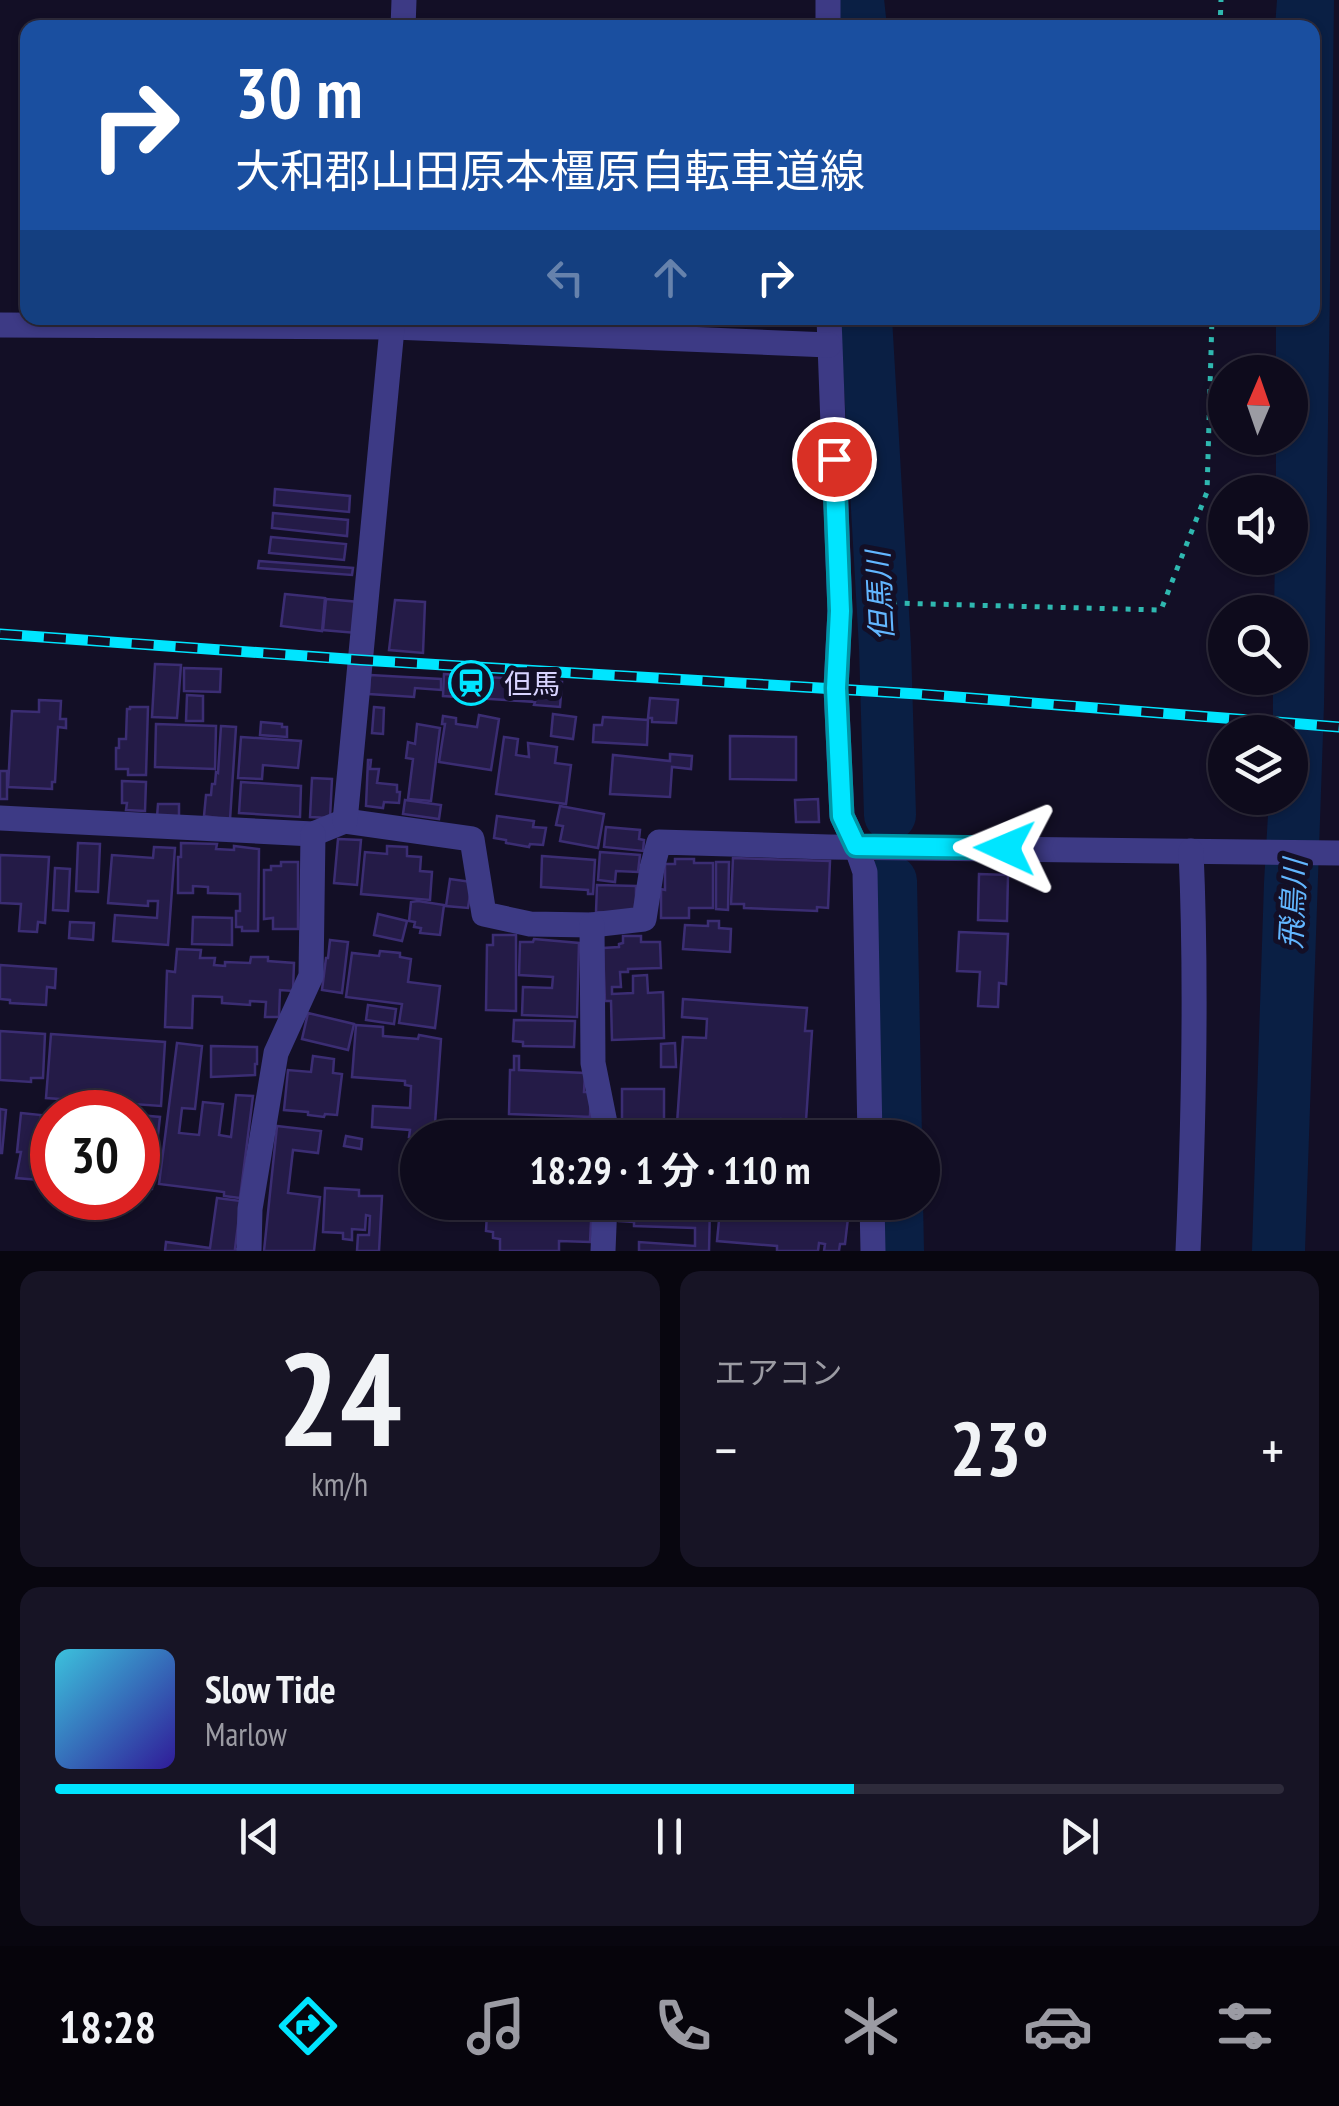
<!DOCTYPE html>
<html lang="ja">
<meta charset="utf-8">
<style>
:root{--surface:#0e0b1c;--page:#171425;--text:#f1f3f6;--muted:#9b9ba3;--line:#2e2b3b;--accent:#00e5ff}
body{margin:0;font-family:"PT Sans Narrow","Noto Sans JP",sans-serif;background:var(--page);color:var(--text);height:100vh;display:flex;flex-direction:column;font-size:38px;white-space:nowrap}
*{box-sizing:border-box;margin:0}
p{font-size:32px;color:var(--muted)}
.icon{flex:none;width:55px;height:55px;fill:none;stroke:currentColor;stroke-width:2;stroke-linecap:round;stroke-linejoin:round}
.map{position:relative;height:1251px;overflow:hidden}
.side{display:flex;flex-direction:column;gap:20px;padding:20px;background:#08060f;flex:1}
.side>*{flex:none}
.banner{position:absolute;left:20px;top:20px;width:1300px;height:305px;border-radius:20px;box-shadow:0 2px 8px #0004,0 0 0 2px var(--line);background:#1a4fa0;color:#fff;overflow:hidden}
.needle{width:65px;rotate:2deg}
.controls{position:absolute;left:1208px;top:355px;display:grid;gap:20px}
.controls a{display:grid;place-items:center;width:100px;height:100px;border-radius:50%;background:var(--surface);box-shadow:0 2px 8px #0004,0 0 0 2px var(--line);font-size:50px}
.speed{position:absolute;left:30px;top:1090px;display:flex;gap:20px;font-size:50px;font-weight:700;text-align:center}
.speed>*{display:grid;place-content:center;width:130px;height:130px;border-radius:50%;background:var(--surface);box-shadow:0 2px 8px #0004,0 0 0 2px var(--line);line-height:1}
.speed .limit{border:15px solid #d22;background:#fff;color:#111}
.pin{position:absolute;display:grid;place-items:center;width:85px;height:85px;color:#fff;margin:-42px;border:5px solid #fff;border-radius:50%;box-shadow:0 2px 10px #0007}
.me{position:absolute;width:110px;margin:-55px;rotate:271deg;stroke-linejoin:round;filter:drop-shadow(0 0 8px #0008)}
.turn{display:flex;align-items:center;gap:35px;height:210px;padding:0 50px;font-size:45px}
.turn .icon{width:130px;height:130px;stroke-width:2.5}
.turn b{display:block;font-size:70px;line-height:85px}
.lanes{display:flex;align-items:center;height:95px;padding:0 50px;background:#0003;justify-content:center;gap:50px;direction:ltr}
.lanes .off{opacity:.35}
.big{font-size:75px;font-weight:700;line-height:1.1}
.side .card{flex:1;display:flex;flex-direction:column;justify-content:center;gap:15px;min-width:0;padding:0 35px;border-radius:20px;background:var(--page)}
.side .dial{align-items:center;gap:0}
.dial b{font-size:130px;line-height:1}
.song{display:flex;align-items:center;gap:30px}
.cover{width:120px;height:120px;border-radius:15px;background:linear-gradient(135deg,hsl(190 70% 55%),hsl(250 70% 35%))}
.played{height:10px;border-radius:5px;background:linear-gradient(90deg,var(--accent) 65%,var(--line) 65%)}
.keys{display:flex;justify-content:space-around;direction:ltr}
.heat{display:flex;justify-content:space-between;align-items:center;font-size:55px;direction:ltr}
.side .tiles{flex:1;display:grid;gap:20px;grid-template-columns:1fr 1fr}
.card:last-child{grid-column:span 2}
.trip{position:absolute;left:400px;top:1120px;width:540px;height:100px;border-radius:50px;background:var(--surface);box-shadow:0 2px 8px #0004,0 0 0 2px var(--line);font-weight:700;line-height:100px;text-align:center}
.menu{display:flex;height:160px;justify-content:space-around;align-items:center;background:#06040b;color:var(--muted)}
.menu .icon{width:70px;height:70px}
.menu .on{color:var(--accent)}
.menu b{font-size:45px;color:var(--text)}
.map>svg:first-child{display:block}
.water{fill:#0a1f44}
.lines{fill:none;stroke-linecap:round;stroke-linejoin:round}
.river{stroke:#0a1f44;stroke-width:52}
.building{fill:#241b47;stroke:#3b2d73;stroke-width:2.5}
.path{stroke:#2fb8b0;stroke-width:5;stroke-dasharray:5 8;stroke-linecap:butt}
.street{stroke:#3d3a85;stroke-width:25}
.rail-casing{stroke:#00e5ff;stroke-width:11}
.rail{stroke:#130f26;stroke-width:8;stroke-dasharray:22;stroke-linecap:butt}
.route-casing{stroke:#0095a6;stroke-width:25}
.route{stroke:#00e5ff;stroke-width:18}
.labels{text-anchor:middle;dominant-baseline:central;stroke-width:10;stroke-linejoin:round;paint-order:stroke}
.poi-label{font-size:28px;fill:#d9d4ff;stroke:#130f26;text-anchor:start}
.water-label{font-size:30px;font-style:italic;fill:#62b6ff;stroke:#130f26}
</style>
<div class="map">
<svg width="1339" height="1251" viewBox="0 0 1339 1251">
<rect width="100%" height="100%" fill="#130f26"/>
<!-- water -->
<polygon class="water" points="1277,0 1334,0 1324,705 1305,1251 1252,1251 1264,883 1269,798 1290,798 1290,732 1273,732 1273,678 1290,678 1290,612 1274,612 1275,558 1290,558 1290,492 1276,492 1276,438 1290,438 1290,372 1276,372 1276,318 1312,318 1312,28 1275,27"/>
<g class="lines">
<!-- river -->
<g class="river">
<polyline points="858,0 861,28"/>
<polyline points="866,318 885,647 890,815"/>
<polyline points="891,881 896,1138"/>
<polyline points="897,1202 898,1251"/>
</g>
</g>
<!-- building -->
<g class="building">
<polygon points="275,489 350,496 349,512 274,505"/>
<polygon points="273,513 348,520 347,536 272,528"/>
<polygon points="271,537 346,544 344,560 269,553"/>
<polygon points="259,561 353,568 352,575 258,568"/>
<polygon points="285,594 325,598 322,631 281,626"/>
<polygon points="326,599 359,602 356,633 323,630"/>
<polygon points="395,600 425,602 423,653 389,650"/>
<polygon points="155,664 181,665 177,718 152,717"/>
<polygon points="184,668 221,669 220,692 184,691"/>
<polygon points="444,674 562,682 560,707 534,705 535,702 443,696"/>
<polygon points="370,675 441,679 441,690 415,688 414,697 369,694"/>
<polygon points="187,695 203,696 203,721 186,721"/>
<polygon points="650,698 678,700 676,723 652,722 652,718 648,718"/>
<polygon points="39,700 61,701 60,719 66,719 66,728 58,727 55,782 52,782 52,789 8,787 12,711 39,712"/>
<polygon points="130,707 148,707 146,775 128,775 128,769 116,769 116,748 119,748 119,739 126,739 127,709 130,709"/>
<polygon points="374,707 384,708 383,734 372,733"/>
<polygon points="553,714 576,717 573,739 551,736"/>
<polygon points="479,715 499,719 491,770 439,762 445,724 442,724 443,716 456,718 456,724 477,727"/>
<polygon points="603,717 648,720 647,745 593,742 594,725 602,725"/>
<polygon points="261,722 282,724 282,727 287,727 287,737 260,735"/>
<polygon points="156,724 216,726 215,769 155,767"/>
<polygon points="417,724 440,728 431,801 408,799 413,759 406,758 408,742 415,744"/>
<polygon points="221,726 236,727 230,820 204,816 206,795 211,795 212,784 215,784 216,772 218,773"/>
<polygon points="730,736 796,737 796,780 730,779"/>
<polygon points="241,737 301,741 298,768 263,765 262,779 238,778"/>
<polygon points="504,737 518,739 516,755 529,757 528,743 557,747 555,763 571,765 566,804 496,794"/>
<polygon points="670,754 692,756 691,769 672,767 670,797 610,794 613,755 670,761"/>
<polygon points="368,760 371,760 370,769 379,769 377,783 397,785 397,792 400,792 399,803 384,802 383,808 366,806"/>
<rect x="0" y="771" width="7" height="28"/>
<polygon points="312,778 332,779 330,818 310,817"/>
<polygon points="122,781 146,782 145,811 126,810 127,803 122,803"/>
<polygon points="241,782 301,786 300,817 239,813"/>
<polygon points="818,799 819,822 796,822 795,800"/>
<polygon points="405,800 441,805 439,819 403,814"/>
<polygon points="158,804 179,804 179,817 157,817"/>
<polygon points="560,806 604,814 598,848 560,841 563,826 556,825"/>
<polygon points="497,816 534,821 533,827 546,828 543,845 530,844 529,847 506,843 506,840 494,838"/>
<polygon points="606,827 640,830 639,839 644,840 643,851 604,847"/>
<polygon points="338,839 361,840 357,885 334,883"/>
<polygon points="78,843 100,844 98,892 76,891"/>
<polygon points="181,843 217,844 216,849 234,850 234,846 259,849 258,931 242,931 242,927 236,927 236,911 240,911 240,894 208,893 208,887 193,886 193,893 178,893 178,857 181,857"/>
<polygon points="387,846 407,847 407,856 421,857 420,871 432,872 430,900 361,894 365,852 387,854"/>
<polygon points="154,847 175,848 168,945 113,941 115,915 157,918 158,901 148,901 148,906 108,903 112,855 153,858"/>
<polygon points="600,852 640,855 638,872 616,871 615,882 598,880"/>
<polygon points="0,855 49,857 45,923 38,922 37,932 19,931 21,904 0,903"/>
<polygon points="542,856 595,860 593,894 588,894 588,890 541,887"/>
<polygon points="733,858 830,861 828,908 817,907 817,911 744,908 744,904 731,904"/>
<polygon points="675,859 694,859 694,863 713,863 713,908 689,908 689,918 661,918 661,889 665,890 665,864 675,864"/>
<polygon points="281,862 298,862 298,929 273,929 273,918 264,919 264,870 271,870 271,866 281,866"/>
<polygon points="716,862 729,862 728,910 716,909"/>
<polygon points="55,868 70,869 68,911 53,910"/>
<polygon points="979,874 1008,875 1007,921 978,920"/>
<polygon points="450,879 472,882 468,908 446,906"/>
<polygon points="597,885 636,886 636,913 596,912"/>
<polygon points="418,901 444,905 440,935 420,933 421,928 414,927 415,922 409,921 411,902"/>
<polygon points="378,914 407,921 402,941 374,935"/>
<polygon points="193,917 232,918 232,945 192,944"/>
<polygon points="708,921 719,921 719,928 731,929 730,952 683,949 685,925 708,926"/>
<polygon points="70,922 94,923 93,940 69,938"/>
<polygon points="959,932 1008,934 1006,984 999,983 998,1007 978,1006 980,972 957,971"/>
<polygon points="493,935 516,935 516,1011 486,1010 487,945 493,945"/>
<polygon points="623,936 641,936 641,942 660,942 661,968 628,969 628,972 620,972 621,987 612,987 612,994 633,993 633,976 647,975 648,993 663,992 664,1038 612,1040 611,1001 605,1001 603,948 619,947 619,944 623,943"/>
<polygon points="534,939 579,943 577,1017 522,1015 523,987 552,988 553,977 519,975 520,942 533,942"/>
<polygon points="330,940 348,942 342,993 322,990 326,958 328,958"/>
<polygon points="177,949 201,950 200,958 215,958 214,965 225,966 225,962 250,963 251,957 268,957 268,961 294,963 293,991 280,990 279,1017 265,1017 266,1002 250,1001 250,1005 222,1003 222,997 193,996 192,1028 165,1027 167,971 175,972"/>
<polygon points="380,951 400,953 400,957 411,959 408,982 440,986 435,1028 399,1023 402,1004 346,997 352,953 379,956"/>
<polygon points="0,965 56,969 55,988 47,987 46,1005 10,1003 10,1000 0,999"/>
<polygon points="683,999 807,1008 805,1031 812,1031 806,1121 781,1119 780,1138 676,1138 683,1037 706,1038 707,1019 682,1017"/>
<polygon points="368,1005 396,1009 394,1024 366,1020"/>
<polygon points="308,1013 354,1024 348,1050 302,1039"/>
<polygon points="514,1020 575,1021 574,1047 523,1046 523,1042 513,1041"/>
<polygon points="356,1025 383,1027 383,1036 418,1039 419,1035 441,1039 434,1138 409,1137 410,1130 372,1127 373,1106 410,1108 411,1086 405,1085 405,1081 352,1077"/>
<polygon points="0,1031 45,1034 43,1078 31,1078 31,1082 0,1080"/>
<polygon points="51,1034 165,1042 161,1106 46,1098"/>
<polygon points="177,1043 202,1046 195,1109 182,1108 179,1133 199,1135 203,1102 223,1104 219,1135 231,1137 236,1095 253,1096 240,1198 224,1196 224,1192 159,1184"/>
<polygon points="675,1043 676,1067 661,1067 661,1044"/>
<polygon points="211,1046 257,1047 257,1064 255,1064 255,1075 211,1077"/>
<polygon points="313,1056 334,1059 333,1073 342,1074 337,1115 325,1114 324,1117 308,1115 308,1112 284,1110 288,1070 311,1072"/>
<polygon points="514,1056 519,1056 519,1070 585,1073 584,1092 591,1092 590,1115 593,1117 509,1114 510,1070 514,1070"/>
<rect x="622" y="1089" width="42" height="43"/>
<polygon points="0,1109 6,1110 2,1153 0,1153"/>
<polygon points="21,1113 41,1115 38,1143 50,1144 52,1118 52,1181 16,1178 21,1152 17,1152"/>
<polygon points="138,1115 160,1117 152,1189 138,1188"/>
<polygon points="594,1121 595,1138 581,1138 580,1122"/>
<polygon points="834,1125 834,1138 792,1138 792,1126"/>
<polygon points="277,1126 321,1131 318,1153 293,1150 288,1193 320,1197 314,1251 264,1251"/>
<polygon points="346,1136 362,1139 361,1149 344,1146"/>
<polygon points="325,1188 359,1190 359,1196 382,1196 379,1251 357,1251 358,1235 369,1235 370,1216 366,1215 365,1230 352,1229 352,1240 343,1239 343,1233 323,1232"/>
<polygon points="217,1198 241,1201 235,1249 237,1249 237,1251 165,1251 166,1242 210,1248"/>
<polygon points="503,1202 592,1202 590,1242 559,1241 559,1251 500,1251 500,1239 493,1238 493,1232 486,1231 487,1213 502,1213"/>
<polygon points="620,1202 696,1202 696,1205 710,1206 709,1251 639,1251 639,1242 695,1246 695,1228 634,1226 634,1222 619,1221"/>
<polygon points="785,1202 846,1203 845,1218 848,1218 845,1244 840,1244 839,1251 824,1251 825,1244 819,1243 818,1251 777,1251 777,1246 717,1241 720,1210 781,1215"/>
</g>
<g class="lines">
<!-- path -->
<g class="path">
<polyline points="1220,28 1221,0"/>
<polyline points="866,607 891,603 1161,610 1207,492 1212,318"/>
</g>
<!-- street -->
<g class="street">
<polyline points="828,0 828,28"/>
<polyline points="403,28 404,0"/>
<polyline points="829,318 840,611 836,688 842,816 856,846 865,872 870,1138"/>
<polyline points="0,325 393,327 829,345"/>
<polyline points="0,818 313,834 345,821 472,839 484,914 530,924 592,925 644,919 652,868 659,842 829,847 1339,853"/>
<polyline points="345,821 393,318"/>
<polyline points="592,925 593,1063 608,1138"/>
<polyline points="872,1202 873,1251"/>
<polyline points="249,1251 250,1209 276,1053 311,976 313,834"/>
<polyline points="603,1251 605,1202"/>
<path d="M1188 1251C1194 1117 1197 985 1191 851"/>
</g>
<!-- rail casing -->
<g class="rail-casing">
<polyline id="rail" points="0,634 361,660 918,694 1339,727"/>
</g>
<!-- rail -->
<use href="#rail" class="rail"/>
</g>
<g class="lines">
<!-- route casing -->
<g class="route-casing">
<polyline id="route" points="834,459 840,611 836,688 842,816 856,846 1005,848"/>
</g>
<!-- route -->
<use href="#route" class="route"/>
</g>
<!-- icons -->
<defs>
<g id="station-ring" transform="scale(2.25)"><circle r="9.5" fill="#130f26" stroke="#00e5ff" stroke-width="1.5"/><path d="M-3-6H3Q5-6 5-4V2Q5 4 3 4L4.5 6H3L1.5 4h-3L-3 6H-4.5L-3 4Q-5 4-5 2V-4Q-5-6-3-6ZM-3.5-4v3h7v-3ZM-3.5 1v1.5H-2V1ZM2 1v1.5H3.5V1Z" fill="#00e5ff"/></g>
</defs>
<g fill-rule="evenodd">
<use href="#station-ring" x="471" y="683"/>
</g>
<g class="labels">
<!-- poi labels -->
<g class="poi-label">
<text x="504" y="683">但馬</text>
</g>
<!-- water labels -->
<g class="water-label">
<text transform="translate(879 596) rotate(-93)">但馬川</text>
<text transform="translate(1292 904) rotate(-87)">飛鳥川</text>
</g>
</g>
</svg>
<div class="controls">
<a><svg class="needle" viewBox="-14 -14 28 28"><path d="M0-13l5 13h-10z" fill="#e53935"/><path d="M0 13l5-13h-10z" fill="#9b9ba3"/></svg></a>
<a><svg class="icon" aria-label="sound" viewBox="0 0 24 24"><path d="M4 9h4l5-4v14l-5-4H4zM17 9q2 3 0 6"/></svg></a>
<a><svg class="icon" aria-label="search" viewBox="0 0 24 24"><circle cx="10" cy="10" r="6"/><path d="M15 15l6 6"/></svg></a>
<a><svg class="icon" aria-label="layers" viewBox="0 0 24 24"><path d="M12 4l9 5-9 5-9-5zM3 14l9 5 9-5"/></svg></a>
</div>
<div class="speed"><div class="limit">30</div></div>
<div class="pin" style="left:834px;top:459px;background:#d93025"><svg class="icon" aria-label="arrive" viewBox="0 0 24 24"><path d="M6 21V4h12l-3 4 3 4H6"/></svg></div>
<svg class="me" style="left:1005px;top:848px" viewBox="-20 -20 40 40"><path d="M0-17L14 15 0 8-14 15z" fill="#00e5ff" stroke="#fff" stroke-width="4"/></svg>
<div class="trip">18:29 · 1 分 · 110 m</div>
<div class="banner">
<div class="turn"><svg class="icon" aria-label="right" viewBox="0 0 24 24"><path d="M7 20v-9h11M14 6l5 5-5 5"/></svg><div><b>30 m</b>大和郡山田原本橿原自転車道線</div></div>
<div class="lanes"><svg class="icon off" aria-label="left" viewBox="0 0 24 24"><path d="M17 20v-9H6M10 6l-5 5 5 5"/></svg><svg class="icon off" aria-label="ahead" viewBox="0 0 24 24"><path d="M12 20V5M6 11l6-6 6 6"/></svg><svg class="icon" aria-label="right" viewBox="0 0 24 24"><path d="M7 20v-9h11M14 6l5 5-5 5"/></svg></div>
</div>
</div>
<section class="side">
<div class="tiles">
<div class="card dial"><b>24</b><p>km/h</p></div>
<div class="card"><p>エアコン</p>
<div class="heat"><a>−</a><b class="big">23°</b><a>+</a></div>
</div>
<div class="card">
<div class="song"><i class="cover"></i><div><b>Slow Tide</b><p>Marlow</p></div></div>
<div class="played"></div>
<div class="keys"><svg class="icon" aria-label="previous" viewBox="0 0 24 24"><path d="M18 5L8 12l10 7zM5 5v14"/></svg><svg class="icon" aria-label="pause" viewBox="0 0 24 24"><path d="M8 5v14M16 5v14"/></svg><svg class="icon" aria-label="next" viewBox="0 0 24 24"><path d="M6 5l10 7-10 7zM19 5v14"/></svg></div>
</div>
</div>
</section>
<nav class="menu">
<b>18:28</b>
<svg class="icon on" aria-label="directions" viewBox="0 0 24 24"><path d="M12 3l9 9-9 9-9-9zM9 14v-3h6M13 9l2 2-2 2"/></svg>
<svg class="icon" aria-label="music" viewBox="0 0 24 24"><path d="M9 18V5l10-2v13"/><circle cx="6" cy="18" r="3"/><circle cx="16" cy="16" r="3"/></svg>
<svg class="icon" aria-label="phone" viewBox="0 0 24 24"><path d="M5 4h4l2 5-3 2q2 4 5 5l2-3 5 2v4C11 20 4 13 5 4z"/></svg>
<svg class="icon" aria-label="climate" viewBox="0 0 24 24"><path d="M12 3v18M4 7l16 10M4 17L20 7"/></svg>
<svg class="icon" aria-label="car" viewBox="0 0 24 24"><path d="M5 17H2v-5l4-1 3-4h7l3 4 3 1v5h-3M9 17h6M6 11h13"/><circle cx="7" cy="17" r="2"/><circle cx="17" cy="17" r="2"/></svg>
<svg class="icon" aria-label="filters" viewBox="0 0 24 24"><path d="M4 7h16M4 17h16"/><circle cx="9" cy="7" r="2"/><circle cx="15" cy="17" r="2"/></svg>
</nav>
